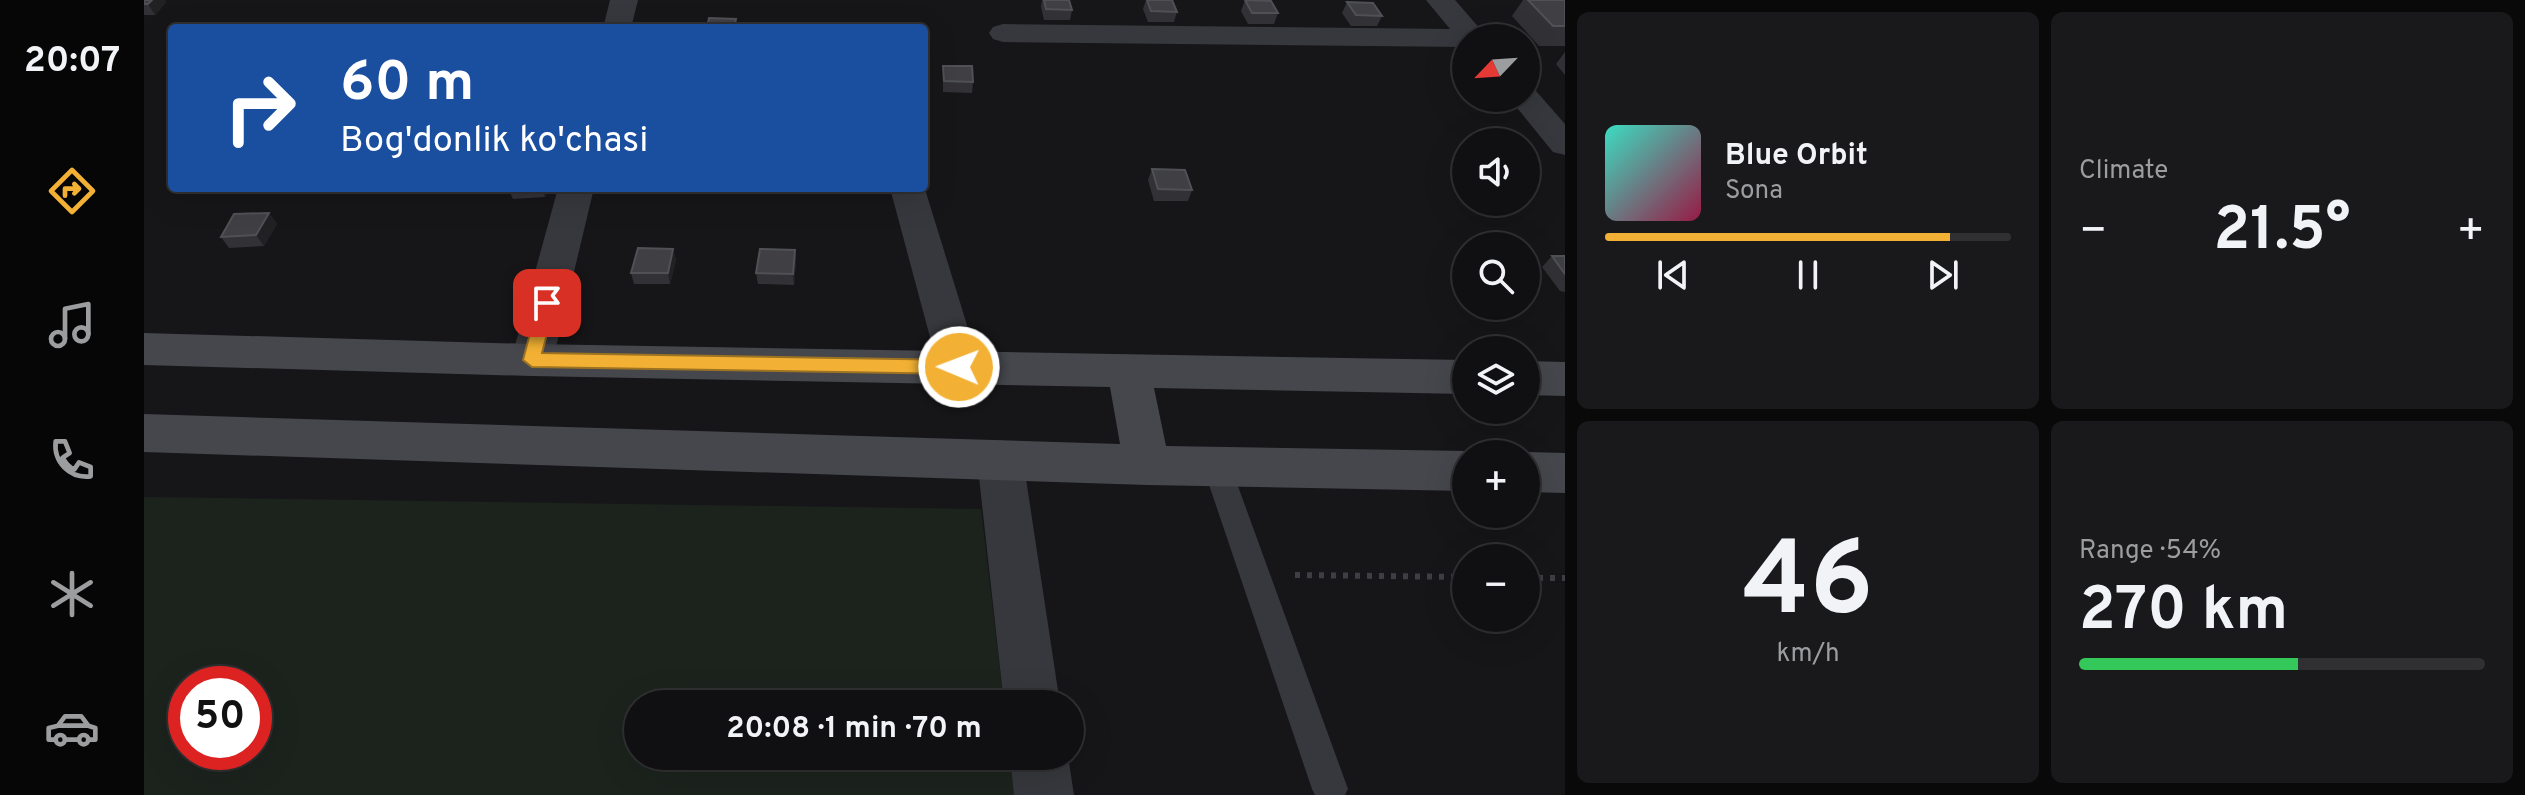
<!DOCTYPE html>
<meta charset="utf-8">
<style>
:root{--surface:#101012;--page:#19191b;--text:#f1f3f6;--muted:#9c9d9f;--line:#303032;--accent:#f2b134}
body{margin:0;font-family:Overpass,sans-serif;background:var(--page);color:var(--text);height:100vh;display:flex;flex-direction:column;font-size:30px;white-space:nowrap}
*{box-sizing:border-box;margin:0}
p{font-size:26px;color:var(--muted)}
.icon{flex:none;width:44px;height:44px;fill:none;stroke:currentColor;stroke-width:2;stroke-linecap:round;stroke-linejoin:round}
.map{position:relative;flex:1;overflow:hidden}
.panel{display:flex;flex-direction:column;gap:12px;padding:12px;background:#09090a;width:960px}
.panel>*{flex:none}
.guide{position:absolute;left:24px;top:24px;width:760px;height:168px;border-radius:8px;box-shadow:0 8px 32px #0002,0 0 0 2px var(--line);background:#1a4fa0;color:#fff;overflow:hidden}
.needle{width:52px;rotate:245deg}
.fabs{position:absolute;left:1308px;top:24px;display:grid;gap:16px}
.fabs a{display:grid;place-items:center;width:88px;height:88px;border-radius:50%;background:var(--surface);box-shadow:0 8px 32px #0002,0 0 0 2px var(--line);font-size:40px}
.speed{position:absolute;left:24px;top:666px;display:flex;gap:16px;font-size:40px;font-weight:700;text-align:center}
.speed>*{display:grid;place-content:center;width:104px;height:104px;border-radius:50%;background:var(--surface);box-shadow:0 8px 32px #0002,0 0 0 2px var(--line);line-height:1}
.speed .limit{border:12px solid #d22;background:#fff;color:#111}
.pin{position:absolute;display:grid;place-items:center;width:68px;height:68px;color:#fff;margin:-34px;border-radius:16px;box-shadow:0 4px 12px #0006}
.me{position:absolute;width:88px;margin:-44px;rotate:271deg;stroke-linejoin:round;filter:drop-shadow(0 0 6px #0008)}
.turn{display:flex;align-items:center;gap:28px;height:168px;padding:0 40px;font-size:36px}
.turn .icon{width:104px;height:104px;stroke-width:2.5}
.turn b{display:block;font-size:56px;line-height:68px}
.big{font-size:60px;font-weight:700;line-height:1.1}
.panel .card{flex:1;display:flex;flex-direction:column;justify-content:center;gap:12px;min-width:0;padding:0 28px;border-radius:12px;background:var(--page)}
.panel .dial{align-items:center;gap:0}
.dial b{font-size:104px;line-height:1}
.song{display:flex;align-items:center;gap:24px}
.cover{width:96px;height:96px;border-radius:12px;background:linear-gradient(135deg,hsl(170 70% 55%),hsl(340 70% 35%))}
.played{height:8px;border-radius:4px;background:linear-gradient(90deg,var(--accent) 85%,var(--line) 85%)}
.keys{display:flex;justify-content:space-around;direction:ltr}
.heat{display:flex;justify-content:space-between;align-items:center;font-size:44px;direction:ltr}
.charge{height:12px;border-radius:6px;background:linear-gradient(90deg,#34c759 54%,var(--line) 0)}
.panel .tiles{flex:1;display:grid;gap:12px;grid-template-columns:repeat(2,1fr)}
.trip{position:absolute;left:480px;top:690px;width:460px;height:80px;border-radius:40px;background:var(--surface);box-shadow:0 8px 32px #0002,0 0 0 2px var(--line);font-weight:700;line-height:80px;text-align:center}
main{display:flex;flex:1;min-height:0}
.dock{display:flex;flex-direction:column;width:144px;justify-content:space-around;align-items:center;background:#060607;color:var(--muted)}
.dock .icon{width:56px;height:56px}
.dock .current{color:var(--accent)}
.dock b{font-size:36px;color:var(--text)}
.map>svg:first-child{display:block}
.green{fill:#1c231d;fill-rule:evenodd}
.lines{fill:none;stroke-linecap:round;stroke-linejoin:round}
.path{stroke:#3d3f44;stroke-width:6;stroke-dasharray:5 7;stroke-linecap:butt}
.lane{fill:#37383d;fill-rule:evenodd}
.street{fill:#37383d;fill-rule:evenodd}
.secondary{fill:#45474d;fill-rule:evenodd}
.wall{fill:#323236}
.shaded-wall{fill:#212124}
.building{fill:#3f3f44;stroke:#4f5156;stroke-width:2}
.route{fill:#f2b134;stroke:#9d7322;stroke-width:2}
</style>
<main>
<nav class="dock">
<b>20:07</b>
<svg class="icon current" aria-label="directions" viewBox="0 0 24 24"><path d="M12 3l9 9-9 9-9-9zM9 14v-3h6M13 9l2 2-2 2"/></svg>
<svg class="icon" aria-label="music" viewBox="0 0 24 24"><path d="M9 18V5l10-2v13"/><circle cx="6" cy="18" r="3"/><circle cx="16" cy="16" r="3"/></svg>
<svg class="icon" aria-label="phone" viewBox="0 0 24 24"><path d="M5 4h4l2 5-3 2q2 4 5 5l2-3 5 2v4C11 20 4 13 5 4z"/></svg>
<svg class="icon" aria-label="climate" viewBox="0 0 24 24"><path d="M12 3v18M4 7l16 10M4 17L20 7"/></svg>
<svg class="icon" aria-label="car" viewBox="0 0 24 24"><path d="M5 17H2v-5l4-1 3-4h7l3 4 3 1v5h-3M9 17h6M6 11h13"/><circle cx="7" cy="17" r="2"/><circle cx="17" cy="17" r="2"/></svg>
</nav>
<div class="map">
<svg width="1421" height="795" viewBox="0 0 1421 795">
<rect width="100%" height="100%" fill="#161618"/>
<!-- green -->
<path class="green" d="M0 497 837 509 860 704H494V756H867L871 795H0ZM42 684H110V752H42Z"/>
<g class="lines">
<!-- path -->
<g class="path">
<polyline points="1151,575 1322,577"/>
<polyline points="1382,578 1421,578"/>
</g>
<!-- lane -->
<polygon class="lane" points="1073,455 1083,459 1087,467 1204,789 1201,795 1171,795 1168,789 1059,467 1063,459"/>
<!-- street -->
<g class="street">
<polygon points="466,0 494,0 487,28 459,28"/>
<polygon points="1282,0 1311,0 1344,38 1322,38 1322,47 859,42 849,39 845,33 849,27 859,24 1306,29"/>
<polygon points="1382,89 1392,91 1421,124 1421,155 1409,152 1365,98 1382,98"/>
<polygon points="780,186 836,367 830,379 815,383 800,379 794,367 746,188 780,188"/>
<polygon points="414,188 450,188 409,360 403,371 388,376 373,371 367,360"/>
<polygon points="856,440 872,445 879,459 916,704 860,704 833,459 840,445"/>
<polygon points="866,756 924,756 930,795 870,795"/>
</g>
<!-- secondary -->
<g class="secondary">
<polygon points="0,333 388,344 1322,360 1322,394 1010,388 1022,446 1322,451 1330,454 1322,454 1322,491 1003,485 0,452 0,414 976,444 966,387 388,376 0,365"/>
<polygon points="1382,361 1421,362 1421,396 1382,395"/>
<polygon points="1382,452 1421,453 1421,493 1382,492 1382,454 1377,454"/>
</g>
</g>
<!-- wall -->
<g class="wall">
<polygon points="0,0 21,0 22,2 11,15 0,15"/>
<polygon points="898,0 925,0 928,10 926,20 900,20 897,7"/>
<polygon points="1002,0 1028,0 1033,12 1030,22 1004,22 999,9"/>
<polygon points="1101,0 1134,13 1130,24 1104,24 1097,11"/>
<polygon points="1379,0 1421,0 1421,46 1395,46 1368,16"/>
<polygon points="1203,2 1238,16 1233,26 1207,26 1198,13"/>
<polygon points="1421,52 1421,75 1412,64"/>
<polygon points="799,66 829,82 828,93 799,92"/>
<polygon points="1008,169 1048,190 1044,201 1010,201 1004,180"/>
<polygon points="364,188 404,188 401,197 369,199"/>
<polygon points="125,213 133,224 120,246 85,248 77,237"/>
<polygon points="529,249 532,260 526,284 490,284 487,273"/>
<polygon points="651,250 652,261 650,285 614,284 612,273"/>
<polygon points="1408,256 1421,256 1421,292 1416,291 1398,267"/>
</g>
<!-- shaded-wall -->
<g class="shaded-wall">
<polygon points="8,0 21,0 22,2 11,15 4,4"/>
<polygon points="398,188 404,188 401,197"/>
<polygon points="125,213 133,224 120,246 112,235"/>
<polygon points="529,249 532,260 526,284 524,273"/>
<polygon points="651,250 652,261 650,285 649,274"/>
</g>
<!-- building -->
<g class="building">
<polygon points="0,0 8,0 4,4 0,4"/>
<polygon points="900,0 925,0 928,10 902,9"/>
<polygon points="1003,0 1028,0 1033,12 1007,11"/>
<polygon points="1101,0 1127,1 1134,13 1108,13"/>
<polygon points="1384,0 1421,0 1421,26 1409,26"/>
<polygon points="1203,2 1229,3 1238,16 1212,15"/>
<polygon points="565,18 592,19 590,28 563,28"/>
<polygon points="799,66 828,66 829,82 800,81"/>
<polygon points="1008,169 1041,170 1048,190 1014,189"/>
<polygon points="125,213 112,235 77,237 90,214"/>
<polygon points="494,248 529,249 524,273 487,273"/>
<polygon points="616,249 651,250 649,274 612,273"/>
<polygon points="1408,256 1421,256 1421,274"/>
</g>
<!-- route -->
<polygon class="route" points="403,297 411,303 398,353 815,360 824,367 815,374 388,367 379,360 394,303"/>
</svg>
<div class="fabs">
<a><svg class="needle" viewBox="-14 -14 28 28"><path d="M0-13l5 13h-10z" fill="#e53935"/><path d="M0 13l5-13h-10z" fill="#9c9d9f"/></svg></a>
<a><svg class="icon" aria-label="sound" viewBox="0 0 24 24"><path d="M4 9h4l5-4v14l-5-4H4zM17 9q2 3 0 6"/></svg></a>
<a><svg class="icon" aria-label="search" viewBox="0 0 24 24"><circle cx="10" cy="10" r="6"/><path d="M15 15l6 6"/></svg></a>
<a><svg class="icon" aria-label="layers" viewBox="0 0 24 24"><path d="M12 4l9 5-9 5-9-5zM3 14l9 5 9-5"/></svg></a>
<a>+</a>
<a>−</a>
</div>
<div class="speed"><div class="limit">50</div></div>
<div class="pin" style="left:403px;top:303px;background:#d93025"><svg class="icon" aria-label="arrive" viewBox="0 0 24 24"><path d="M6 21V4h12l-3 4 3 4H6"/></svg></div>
<svg class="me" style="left:815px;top:367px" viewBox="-20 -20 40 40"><circle r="17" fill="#f2b134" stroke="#fff" stroke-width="3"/><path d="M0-11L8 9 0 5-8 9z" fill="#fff"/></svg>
<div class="trip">20:08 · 1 min · 70 m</div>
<div class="guide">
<div class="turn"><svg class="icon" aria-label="right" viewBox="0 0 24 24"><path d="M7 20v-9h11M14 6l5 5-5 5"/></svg><div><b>60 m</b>Bog'donlik ko'chasi</div></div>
</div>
</div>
<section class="panel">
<div class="tiles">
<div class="card">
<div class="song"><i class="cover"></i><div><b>Blue Orbit</b><p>Sona</p></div></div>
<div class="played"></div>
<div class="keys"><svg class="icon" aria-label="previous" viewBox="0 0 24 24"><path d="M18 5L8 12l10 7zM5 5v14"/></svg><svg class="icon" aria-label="pause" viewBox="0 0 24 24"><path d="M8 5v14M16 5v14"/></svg><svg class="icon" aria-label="next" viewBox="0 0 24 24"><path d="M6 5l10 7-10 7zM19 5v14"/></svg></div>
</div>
<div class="card"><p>Climate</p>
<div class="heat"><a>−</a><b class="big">21.5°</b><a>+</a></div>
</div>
<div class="card dial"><b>46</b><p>km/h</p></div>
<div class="card"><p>Range · 54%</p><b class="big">270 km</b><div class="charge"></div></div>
</div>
</section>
</main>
